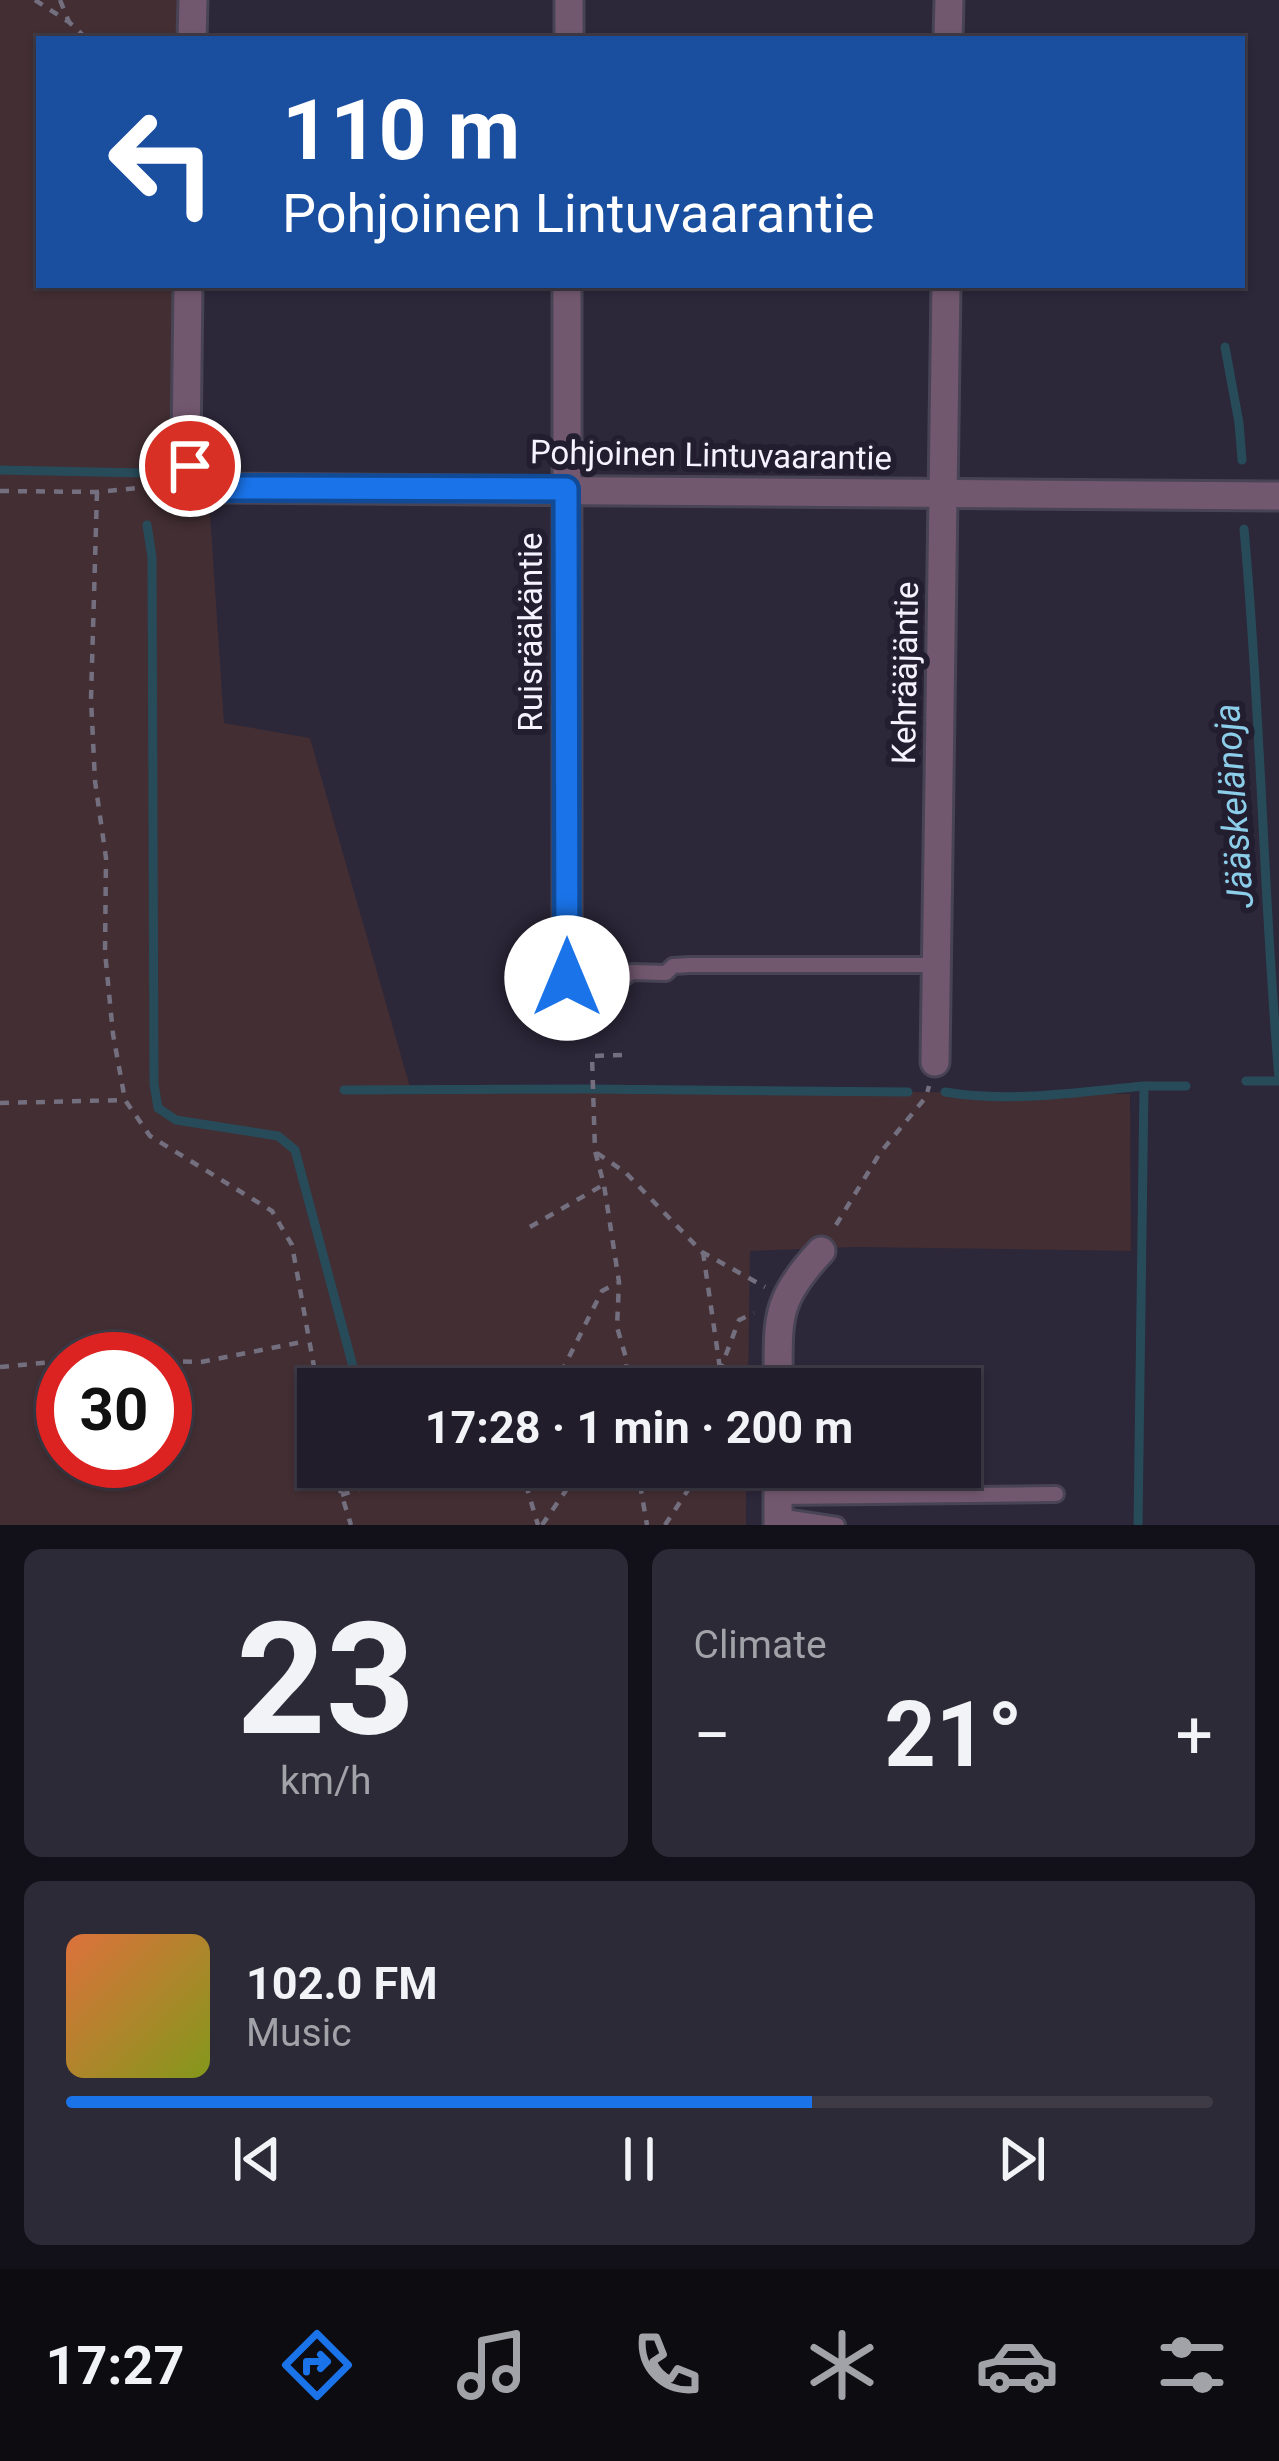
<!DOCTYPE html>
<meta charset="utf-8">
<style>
:root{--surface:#211d2b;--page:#2d2a37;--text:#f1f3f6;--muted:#a2a2a9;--line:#3e3b47;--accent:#1a73e8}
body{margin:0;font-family:Roboto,sans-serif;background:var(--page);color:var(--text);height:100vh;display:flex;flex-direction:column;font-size:45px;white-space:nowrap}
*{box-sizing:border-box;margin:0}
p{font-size:39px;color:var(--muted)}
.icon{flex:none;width:66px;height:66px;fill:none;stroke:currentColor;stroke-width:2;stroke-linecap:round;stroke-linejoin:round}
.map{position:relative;height:1525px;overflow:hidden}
.side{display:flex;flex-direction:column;gap:24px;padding:24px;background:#121018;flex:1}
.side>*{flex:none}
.banner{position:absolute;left:36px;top:36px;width:1209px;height:252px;border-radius:0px;box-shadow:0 3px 9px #0004,0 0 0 3px var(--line);background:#1a4fa0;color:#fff;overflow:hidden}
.speed{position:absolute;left:36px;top:1332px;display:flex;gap:24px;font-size:60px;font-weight:700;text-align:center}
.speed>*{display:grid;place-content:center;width:156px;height:156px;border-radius:50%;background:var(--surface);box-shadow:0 3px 9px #0004,0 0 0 3px var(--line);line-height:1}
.speed .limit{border:18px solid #d22;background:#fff;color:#111}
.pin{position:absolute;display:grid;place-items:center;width:102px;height:102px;color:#fff;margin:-51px;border:6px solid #fff;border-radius:50%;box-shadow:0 3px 12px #0007}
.me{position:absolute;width:132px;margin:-66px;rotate:0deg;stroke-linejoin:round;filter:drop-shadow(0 0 9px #0008)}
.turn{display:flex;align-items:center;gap:42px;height:252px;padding:0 48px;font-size:54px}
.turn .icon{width:156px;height:156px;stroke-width:2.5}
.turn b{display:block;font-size:84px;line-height:102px}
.big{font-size:90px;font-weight:700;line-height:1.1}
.side .widget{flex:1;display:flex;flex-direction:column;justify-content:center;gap:18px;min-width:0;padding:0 42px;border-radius:18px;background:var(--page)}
.side .dial{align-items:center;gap:0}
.dial b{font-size:156px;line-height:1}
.song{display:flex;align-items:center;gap:36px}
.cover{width:144px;height:144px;border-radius:18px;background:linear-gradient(135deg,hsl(20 70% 55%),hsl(70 70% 35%))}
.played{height:12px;border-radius:6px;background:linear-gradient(90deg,var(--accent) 65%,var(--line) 65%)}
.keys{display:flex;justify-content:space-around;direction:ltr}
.heat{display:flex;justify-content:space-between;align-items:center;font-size:66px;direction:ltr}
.side .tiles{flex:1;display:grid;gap:24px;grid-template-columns:1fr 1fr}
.widget:last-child{grid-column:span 2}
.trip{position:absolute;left:297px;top:1368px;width:684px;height:120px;border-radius:0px;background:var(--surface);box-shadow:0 3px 9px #0004,0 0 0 3px var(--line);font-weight:700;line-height:120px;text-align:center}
.tabs{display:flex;height:192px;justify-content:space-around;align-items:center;background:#0d0c11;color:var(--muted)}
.tabs .icon{width:84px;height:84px}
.tabs .active{color:var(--accent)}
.tabs b{font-size:54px;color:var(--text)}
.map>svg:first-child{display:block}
.green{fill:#422e33;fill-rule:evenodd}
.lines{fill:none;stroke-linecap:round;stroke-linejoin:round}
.stream{stroke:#284b5a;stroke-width:9}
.service-casing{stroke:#484455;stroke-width:20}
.minor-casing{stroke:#484455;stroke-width:33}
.path{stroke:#736f7f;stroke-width:4.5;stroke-dasharray:9 9;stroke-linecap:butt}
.service{stroke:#72586f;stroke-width:14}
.minor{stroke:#72586f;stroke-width:27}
.route-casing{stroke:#114b97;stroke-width:30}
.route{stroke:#1a73e8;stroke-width:21}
.labels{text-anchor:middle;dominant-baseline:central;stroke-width:12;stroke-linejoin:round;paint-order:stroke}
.street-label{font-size:33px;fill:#f5f3ff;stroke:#221e2f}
.water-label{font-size:36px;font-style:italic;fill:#8cceea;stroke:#221e2f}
</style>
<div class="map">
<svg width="1279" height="1525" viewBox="0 0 1279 1525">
<rect width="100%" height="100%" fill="#2c2739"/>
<!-- green -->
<path class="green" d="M0 0H180L179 39H39V285H174L171 443 210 513 224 723 310 738 410 1087 1130 1094 1131 1251 855 1247 750 1251 748 1389H318V1467H746V1525H0ZM63 1359H165V1461H63Z"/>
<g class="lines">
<!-- stream -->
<g class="stream">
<polyline points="1225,347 1239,423 1242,460"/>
<polyline points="0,470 144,473"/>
<polyline points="147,525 152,557 154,1084 158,1108 176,1120 278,1136 295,1150 359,1389"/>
<path d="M1244 529C1261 712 1263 895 1279 1078"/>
<polyline points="1246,1081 1279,1081"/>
<polyline points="344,1090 588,1089 908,1092"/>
<path d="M945 1092C1010 1103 1079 1092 1144 1086"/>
<polyline points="1138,1525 1144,1086 1186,1086"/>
</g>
<!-- service casing -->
<g class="service-casing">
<g id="service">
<polyline points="524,977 567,978"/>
<polyline points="622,979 632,972 666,973 673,966 690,965 937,965"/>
<polyline points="778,1497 1056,1494"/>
<polyline points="778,1516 837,1525"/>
</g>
</g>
<!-- minor casing -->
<g class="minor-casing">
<g id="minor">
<polyline points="192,39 193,0"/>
<polyline points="569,39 569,0"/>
<polyline points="948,39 949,0"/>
<polyline points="188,285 186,451 197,480 216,488 1279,496"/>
<polyline points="567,285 567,978"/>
<polyline points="935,1062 946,285"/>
<path d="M778 1389C779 1321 772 1303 821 1251"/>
<polyline points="778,1467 778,1525"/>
</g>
</g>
<!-- path -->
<g class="path">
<polyline points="35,0 69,22 87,39"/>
<polyline points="60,0 69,22"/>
<polyline points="0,491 97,492 168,485"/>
<polyline points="97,492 91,699 95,781 106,858 105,952 113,1034 125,1100 150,1136 272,1211 292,1245 318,1389"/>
<polyline points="622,1055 592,1056 595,1151 604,1185 619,1282 617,1327 626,1358 627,1389"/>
<polyline points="0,1103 125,1100"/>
<polyline points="597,1153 626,1173 702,1252 765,1287"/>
<polyline points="836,1225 880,1153 926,1097 929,1086"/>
<polyline points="530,1227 603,1185"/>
<polyline points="703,1252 723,1389"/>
<polyline points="76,1359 93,1359"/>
<polyline points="165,1361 201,1362 307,1341"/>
<polyline points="0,1367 63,1361"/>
<polyline points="553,1389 602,1291 617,1283"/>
<polyline points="713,1389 739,1320 754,1313"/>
<polyline points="333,1467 351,1525"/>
<polyline points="524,1467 523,1475 538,1525"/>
<polyline points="637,1467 647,1525"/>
<polyline points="341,1495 399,1476 408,1467"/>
<polyline points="542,1525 569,1486 597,1467"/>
<polyline points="665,1525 703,1467"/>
</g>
<!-- service -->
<use href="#service" class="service"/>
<!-- minor -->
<use href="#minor" class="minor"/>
</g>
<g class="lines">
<!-- route casing -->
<g class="route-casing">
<polyline id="route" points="190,466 197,479 216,488 566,489 567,978"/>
</g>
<!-- route -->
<use href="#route" class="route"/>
</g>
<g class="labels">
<!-- street labels -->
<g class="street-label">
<text transform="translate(711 455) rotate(1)">Pohjoinen Lintuvaarantie</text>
<text transform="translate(530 632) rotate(-90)">Ruisrääkäntie</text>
<text transform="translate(905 673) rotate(-89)">Kehrääjäntie</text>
</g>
<!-- water labels -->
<g class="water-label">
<text transform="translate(1234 806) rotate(-94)">Jääskelänoja</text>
</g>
</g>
</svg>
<div class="speed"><div class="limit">30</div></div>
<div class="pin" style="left:190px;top:466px;background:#d93025"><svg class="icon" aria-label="arrive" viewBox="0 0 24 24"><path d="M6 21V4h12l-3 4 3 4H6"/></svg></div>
<svg class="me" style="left:567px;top:978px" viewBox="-20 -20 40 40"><circle r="19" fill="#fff"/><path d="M0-13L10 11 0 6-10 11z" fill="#1a73e8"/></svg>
<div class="trip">17:28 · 1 min · 200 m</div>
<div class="banner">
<div class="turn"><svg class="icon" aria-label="left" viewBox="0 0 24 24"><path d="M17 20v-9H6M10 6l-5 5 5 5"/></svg><div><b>110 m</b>Pohjoinen Lintuvaarantie</div></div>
</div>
</div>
<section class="side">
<div class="tiles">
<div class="widget dial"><b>23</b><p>km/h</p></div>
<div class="widget"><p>Climate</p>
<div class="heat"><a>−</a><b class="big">21°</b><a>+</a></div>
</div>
<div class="widget">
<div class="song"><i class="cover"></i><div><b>102.0 FM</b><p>Music</p></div></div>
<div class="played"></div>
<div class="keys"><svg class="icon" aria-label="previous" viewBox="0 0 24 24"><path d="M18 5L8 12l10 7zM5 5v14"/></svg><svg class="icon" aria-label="pause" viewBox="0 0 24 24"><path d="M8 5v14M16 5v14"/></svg><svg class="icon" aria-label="next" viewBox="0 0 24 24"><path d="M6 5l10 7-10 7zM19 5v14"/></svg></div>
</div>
</div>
</section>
<nav class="tabs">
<b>17:27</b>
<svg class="icon active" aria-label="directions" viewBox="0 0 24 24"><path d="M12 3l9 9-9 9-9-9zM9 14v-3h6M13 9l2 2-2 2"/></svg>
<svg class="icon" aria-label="music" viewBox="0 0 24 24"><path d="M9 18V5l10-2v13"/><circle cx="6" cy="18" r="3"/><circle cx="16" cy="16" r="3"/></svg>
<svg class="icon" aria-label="phone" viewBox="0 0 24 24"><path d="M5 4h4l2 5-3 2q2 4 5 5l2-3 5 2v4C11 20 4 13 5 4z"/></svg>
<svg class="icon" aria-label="climate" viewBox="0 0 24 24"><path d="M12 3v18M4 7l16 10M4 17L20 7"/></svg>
<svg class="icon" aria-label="car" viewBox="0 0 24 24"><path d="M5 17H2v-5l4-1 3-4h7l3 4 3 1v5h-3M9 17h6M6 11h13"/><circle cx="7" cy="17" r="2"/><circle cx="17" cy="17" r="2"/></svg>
<svg class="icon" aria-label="filters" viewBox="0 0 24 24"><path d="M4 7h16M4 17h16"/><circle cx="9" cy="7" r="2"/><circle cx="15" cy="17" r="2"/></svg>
</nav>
